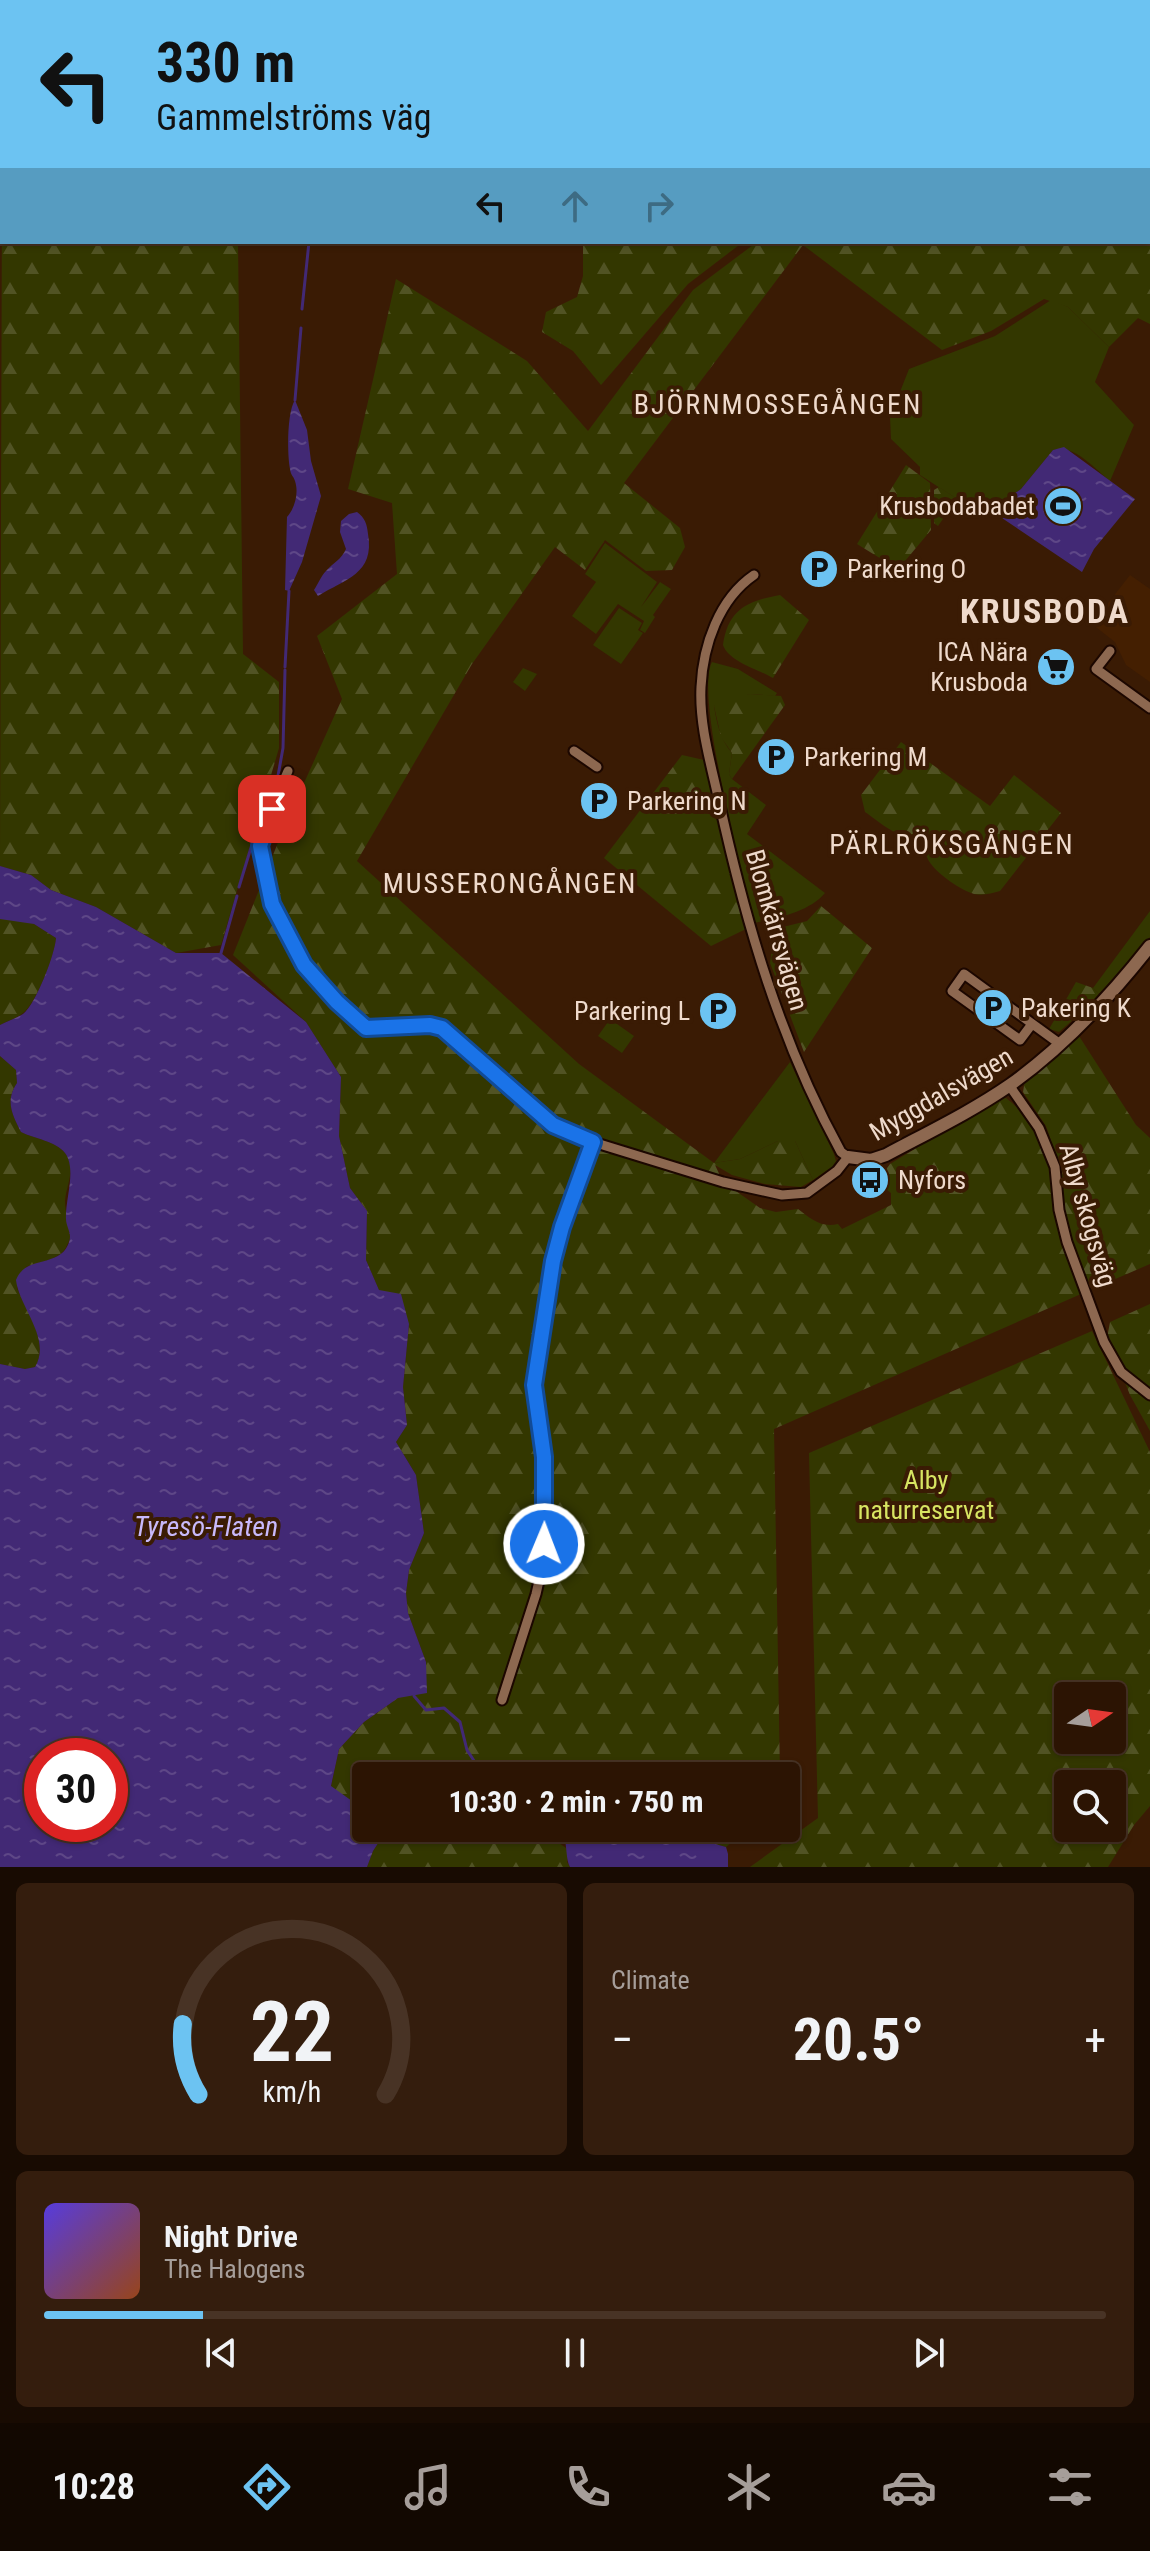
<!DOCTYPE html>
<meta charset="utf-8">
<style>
:root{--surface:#2c1403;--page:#341d0d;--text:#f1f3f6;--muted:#a69e9a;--line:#483325;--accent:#6cc3f2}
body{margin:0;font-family:"Roboto Condensed",sans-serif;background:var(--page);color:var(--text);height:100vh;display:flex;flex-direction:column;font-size:30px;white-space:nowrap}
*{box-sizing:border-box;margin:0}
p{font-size:26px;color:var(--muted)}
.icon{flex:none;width:44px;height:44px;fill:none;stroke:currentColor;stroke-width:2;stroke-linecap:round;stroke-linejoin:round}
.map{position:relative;height:1867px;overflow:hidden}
.sheet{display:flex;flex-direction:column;gap:16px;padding:16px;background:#180b02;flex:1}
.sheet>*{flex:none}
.top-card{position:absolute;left:0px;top:0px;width:1150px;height:244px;box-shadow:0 2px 6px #0004,0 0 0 2px var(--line);background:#6cc3f2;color:#111;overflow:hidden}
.needle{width:52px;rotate:77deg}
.fabs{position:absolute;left:1054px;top:1682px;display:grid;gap:16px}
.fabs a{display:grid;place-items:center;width:72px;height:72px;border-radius:8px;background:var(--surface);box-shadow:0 2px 6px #0004,0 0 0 2px var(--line);font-size:40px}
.speed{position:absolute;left:24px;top:1738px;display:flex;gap:16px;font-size:40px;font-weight:700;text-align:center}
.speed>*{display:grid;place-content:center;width:104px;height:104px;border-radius:50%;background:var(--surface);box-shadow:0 2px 6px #0004,0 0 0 2px var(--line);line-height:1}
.speed .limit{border:12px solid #d22;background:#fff;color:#111}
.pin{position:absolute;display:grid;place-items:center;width:68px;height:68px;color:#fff;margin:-34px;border-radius:16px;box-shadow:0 4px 12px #0006}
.me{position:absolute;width:88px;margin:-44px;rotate:1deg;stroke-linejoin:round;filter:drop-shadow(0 0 6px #0008)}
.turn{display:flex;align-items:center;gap:28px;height:168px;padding:0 24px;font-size:36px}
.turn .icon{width:104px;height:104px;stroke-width:2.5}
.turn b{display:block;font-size:56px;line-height:68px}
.lanes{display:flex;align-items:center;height:76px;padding:0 24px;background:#0003;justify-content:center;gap:40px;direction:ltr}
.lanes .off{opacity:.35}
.big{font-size:60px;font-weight:700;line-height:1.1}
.sheet .card{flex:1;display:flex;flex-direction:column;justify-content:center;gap:12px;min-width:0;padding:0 28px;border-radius:12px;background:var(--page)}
.sheet .dial{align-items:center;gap:0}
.dial svg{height:208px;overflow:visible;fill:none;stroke:var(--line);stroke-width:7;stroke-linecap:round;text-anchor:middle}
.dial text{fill:var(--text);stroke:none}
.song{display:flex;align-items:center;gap:24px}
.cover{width:96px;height:96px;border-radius:12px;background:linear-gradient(135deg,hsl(250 70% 55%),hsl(20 70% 35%))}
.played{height:8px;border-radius:4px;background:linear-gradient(90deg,var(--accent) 15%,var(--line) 15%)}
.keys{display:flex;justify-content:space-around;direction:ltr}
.heat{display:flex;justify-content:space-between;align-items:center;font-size:44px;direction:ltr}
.sheet .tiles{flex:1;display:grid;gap:16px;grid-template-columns:1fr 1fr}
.card:last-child{grid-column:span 2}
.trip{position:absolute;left:352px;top:1762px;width:448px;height:80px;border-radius:8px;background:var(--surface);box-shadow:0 2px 6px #0004,0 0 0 2px var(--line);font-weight:700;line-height:80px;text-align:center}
.dock{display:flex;height:128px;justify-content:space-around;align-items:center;background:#120801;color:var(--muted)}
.dock .icon{width:56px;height:56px}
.dock .current{color:var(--accent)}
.dock b{font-size:36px;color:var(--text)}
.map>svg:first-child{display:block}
.built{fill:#441f01}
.green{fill:#333700}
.forest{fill:url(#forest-firs);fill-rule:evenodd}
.water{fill:url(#water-ripples);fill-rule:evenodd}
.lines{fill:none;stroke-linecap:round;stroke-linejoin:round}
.stream{stroke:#422975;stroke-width:3}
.minor-casing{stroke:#1c0700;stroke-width:13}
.tertiary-casing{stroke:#1c0700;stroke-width:16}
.minor{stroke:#8d6850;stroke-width:9}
.tertiary{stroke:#8d6850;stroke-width:12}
.route-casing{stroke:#114b97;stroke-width:20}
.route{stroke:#1a73e8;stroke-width:14}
.labels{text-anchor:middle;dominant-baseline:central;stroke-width:8;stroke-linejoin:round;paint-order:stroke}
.poi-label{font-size:26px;fill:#efdacc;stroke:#3a1b04;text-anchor:start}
.street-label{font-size:26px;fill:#efdacc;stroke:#3a1b04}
.park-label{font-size:26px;fill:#d7e562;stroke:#3a1b04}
.neighbourhood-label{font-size:28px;letter-spacing:2px;fill:#efdacc;stroke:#3a1b04}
.water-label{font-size:28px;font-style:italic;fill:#c8b9fb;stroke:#3a1b04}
.district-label{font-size:34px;font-weight:bold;letter-spacing:2px;fill:#efdacc;stroke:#3a1b04}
</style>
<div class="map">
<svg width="1150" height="1867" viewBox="0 0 1150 1867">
<defs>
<pattern id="forest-firs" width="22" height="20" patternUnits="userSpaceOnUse" patternTransform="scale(2)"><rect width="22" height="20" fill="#333700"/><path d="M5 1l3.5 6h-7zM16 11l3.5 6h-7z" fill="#515324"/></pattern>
<pattern id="water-ripples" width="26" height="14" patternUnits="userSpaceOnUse" patternTransform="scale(2)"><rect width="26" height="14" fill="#422975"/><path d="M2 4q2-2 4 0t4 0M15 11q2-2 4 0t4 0" fill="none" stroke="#5e4787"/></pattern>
</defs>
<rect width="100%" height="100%" fill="#3a1b04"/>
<!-- built -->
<polygon class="built" points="1130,575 1150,589 1150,682 1126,665 1115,642 1092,624"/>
<!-- green -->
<g class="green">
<path d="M1051 300 1068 307 1109 347 1095 382 1134 425 1110 481C1094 468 1074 444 1053 450L1021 489 990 510 957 499 920 475V467L891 439 890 417 909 369 995 336Z"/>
<polygon points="605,543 657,582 641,607 660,582 671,589 653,615 655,617 645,633 640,630 644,621 618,604 596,634 572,616 596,582 585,574"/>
<polygon points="619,608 642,623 638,630 643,633 621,664 593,645"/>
<path d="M712 662 738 669 777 693 775 696 750 694 714 706C717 724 720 739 732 753L729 774 732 779 766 805 747 834 825 893C809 912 778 918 754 923 744 877 694 696 712 662Z"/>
<polygon points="523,668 537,674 525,691 513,682"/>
<polygon points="1150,911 1150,937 1099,994 1093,988"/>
<polygon points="1083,1011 1059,1032 1049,1029 1059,1012 1066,1016"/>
<polygon points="610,1019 634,1036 622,1053 598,1036"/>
<polygon points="790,1062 834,1154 836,1161 832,1167 813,1180 795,1141 778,1141 740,1159 714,1163"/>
</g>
<!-- forest -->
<g class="forest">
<polygon points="54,0 266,0 53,2"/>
<polygon points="367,0 896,0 896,2 368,2"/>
<path d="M998 0H1150V324L1138 318 1109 347 1068 307 1044 299 991 331 942 350 803 245 624 483 680 528 685 547 672 570 646 571 605 540 585 570 555 547 472 664 357 861 579 1064 714 1163 740 1159 778 1141H795L813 1180 801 1187 765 1184 732 1175 715 1165 723 1182 760 1208 776 1212 798 1209C811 1219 821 1228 838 1224L842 1229 891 1205V1193L877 1182 890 1164 997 1099 1006 1098C1028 1115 1047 1144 1051 1172 1053 1185 1052 1198 1054 1210 1060 1239 1071 1267 1081 1294L774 1429 780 1776H480L459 1763 441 1776H366V1811L331 1787 339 1749 364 1722 398 1698 426 1662 408 1613 406 1593 409 1570 424 1533 416 1475 396 1442 407 1425 403 1387 409 1324 379 1290 366 1260 367 1211 350 1188 339 1136 341 1077 306 1022 233 955 285 825 342 699 317 636 397 574 392 503 348 489 396 279 527 361 588 431 693 290 757 242H1148V2H996Z"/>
<polygon points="2,176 2,242 238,242 243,654 279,682 279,748 221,945 176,953 96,907 51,890 31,875 0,866"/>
<polygon points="583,242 743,242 688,284 601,385 573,351 542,332 546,312 577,297 583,276"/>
<polygon points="906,465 930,483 931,530 900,567 896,568 857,544"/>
<polygon points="939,487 957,499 938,526 934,523 934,490"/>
<path d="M780 595 809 620 773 678C758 669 729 662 723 645 728 609 748 601 780 595Z"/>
<polygon points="750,694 781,696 785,705 732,779 729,774 732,753 721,737 714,706 721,699"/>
<path d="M901 742 990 806 1014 775 1061 813 1000 891C992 893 983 896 974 894 961 890 939 875 931 864 923 854 926 844 918 835 898 840 881 823 865 812L861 795Z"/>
<polygon points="682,755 704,760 746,929 711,946 604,858"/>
<polygon points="821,906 872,948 804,1052 770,963 775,929 807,921"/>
<path d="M4 917 34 924 56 938C55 954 36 1004 23 1013 17 1018 7 1021 0 1025V919Z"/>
<polygon points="1076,982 1093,988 1099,994 1083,1011 1066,1016 1059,1012"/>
<polygon points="1079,1036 1136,1125 1150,1138 1150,1264 1090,1290 1063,1216 1060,1167 1046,1126 1023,1092 1025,1080 1060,1054"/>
<path d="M0 1056 16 1070 17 1083C5 1101 12 1114 21 1132 35 1139 56 1141 65 1153 77 1168 66 1185 65 1201 65 1213 70 1229 70 1238 70 1239 66 1248 65 1249 58 1260 38 1262 26 1267L17 1288C26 1310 50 1343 35 1367L25 1369 0 1364Z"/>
<polygon points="1150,1304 1150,1431 1130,1395 1107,1338 1110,1322"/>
<path d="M1092 1331 1150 1452V1806L1134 1825 1108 1867H750L818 1818 809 1453ZM1068 1696H1112V1740H1068ZM1068 1784H1112V1828H1068Z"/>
<polygon points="388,1828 537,1828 569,1850 567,1862 570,1867 367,1867 373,1851"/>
<polygon points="574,1828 749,1828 726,1847 679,1834 600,1840"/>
</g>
<!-- water -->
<g class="water">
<path d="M295 400 307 430 311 461 321 496 302 562 289 591 285 590 287 517C295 508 299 493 295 481 293 475 291 476 290 469 287 454 287 412 295 400Z"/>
<polygon points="1064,447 1135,499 1094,549 1082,572 990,510 1021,489 1053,450"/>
<path d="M357 512C365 518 367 524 368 534 375 574 345 579 318 596L314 590C318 584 321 576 326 571 334 562 341 560 346 549L340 532 341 521 349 514Z"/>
<path d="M0 866 31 875 51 890 96 907 176 953H221L306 1022 341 1077 339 1136 350 1188 367 1211 366 1260 379 1290 401 1294 409 1324 403 1387 407 1425 396 1442 416 1475 424 1533 409 1570 406 1593 408 1613 426 1662 427 1693 398 1698 364 1722 339 1749 331 1786 366 1811V1828H388L373 1851 367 1867H0V1364L25 1369 35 1367C52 1339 19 1307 16 1280 24 1259 48 1265 62 1253 66 1250 70 1242 70 1237 70 1231 66 1225 66 1219 65 1200 77 1169 65 1153 56 1141 35 1139 21 1132 12 1114 5 1101 17 1083L16 1070 0 1056V1025C7 1021 17 1018 23 1014 36 1004 55 954 56 938L34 924 0 919ZM42 1756H110V1824H42Z"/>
<path d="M582 1832 600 1840 679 1834 726 1847 728 1854V1867H570C566 1861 567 1845 564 1836Z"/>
</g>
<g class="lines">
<!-- stream -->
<g class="stream">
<polyline points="331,2 331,0"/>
<polyline points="302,309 309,242"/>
<polyline points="295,400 301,328"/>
<polyline points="285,667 289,591"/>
<polyline points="239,887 253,841 276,787 283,748 285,670"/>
<polyline points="221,953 237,896"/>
<polyline points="414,1696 426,1710 444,1708 460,1722 467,1750 484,1776"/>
<polyline points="549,1828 564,1836"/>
</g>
<!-- minor casing -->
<g class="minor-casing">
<g id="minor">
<polyline points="1110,651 1096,669 1150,708"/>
<polyline points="574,751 597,767"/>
<path d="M288 771C280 790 261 827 260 846 259 856 264 868 266 877 279 940 319 986 366 1028L430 1025 442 1028 553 1125 593 1142 723 1182 782 1195 807 1193 837 1171 848 1157 841 1152C780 1041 746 924 719 801 711 764 699 725 701 687 703 645 719 599 754 575"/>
<polyline points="1032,1024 1020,1040 952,991 964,974 1060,1044"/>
<polyline points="1009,1085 1039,1128 1055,1167 1059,1210 1067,1242 1104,1342 1121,1372 1150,1395"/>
<polyline points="502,1700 536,1594 544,1559 544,1457 534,1385 543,1319 553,1261 562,1227 593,1142"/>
</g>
</g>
<!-- tertiary casing -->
<g class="tertiary-casing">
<path id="tertiary" d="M848 1157 871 1160 886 1155C927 1133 971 1112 1010 1085 1063 1047 1110 997 1150 946"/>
</g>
<!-- minor -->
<use href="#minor" class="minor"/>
<!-- tertiary -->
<use href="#tertiary" class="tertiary"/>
</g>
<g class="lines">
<!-- route casing -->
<g class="route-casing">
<polyline id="route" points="272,809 260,846 272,904 304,965 337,1002 366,1028 430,1025 442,1028 553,1125 593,1142 562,1227 553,1261 534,1385 544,1457 544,1544"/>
</g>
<!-- route -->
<use href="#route" class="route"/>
</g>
<!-- icons -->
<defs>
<g id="stadium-disc" transform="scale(2)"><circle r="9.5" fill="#6cc3f2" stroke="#3a1b04"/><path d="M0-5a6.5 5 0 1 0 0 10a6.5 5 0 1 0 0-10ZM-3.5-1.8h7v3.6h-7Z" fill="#111"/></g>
<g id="parking-disc" transform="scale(2)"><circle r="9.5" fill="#6cc3f2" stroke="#3a1b04"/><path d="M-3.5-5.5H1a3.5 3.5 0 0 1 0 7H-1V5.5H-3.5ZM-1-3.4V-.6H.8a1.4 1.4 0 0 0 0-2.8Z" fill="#111"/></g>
<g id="supermarket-disc" transform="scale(2)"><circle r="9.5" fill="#6cc3f2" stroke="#3a1b04"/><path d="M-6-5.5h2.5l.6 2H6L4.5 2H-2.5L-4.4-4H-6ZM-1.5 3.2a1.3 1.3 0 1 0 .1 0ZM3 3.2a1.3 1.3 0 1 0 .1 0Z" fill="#111"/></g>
<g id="bus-disc" transform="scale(2)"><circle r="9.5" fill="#6cc3f2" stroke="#3a1b04"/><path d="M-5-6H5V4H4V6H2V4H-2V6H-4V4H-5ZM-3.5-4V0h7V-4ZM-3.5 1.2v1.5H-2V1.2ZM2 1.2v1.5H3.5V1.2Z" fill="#111"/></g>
</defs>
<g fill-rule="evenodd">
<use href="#stadium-disc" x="1063" y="506"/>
<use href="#parking-disc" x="819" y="569"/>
<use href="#supermarket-disc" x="1056" y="667"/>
<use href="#parking-disc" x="776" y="757"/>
<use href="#parking-disc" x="599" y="801"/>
<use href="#parking-disc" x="993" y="1008"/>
<use href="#parking-disc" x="718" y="1011"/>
<use href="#bus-disc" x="870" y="1180"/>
</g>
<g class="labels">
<!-- poi labels -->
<g class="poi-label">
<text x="1035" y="506" text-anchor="end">Krusbodabadet</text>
<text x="847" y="569">Parkering O</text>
<text x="1028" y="652" text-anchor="end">ICA Nära<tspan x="1028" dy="30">Krusboda</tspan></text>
<text x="804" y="757">Parkering M</text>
<text x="627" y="801">Parkering N</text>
<text x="1021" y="1008">Pakering K</text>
<text x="690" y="1011" text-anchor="end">Parkering L</text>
<text x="898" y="1180">Nyfors</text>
</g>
<!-- street labels -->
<g class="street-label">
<text transform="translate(777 930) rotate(74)">Blomkärrsvägen</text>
<text transform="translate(941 1094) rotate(-30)">Myggdalsvägen</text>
<text transform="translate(1088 1215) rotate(74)">Alby skogsväg</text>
</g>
<!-- park labels -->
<g class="park-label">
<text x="926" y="1480">Alby<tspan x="926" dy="30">naturreservat</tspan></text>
</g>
<!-- neighbourhood labels -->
<g class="neighbourhood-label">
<text x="778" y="404">BJÖRNMOSSEGÅNGEN</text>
<text x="952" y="844">PÄRLRÖKSGÅNGEN</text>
<text x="510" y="883">MUSSERONGÅNGEN</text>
</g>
<!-- water labels -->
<g class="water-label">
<text x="206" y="1526">Tyresö-Flaten</text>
</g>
<!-- district labels -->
<g class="district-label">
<text x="1045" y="611">KRUSBODA</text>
</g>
</g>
</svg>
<div class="fabs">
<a><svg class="needle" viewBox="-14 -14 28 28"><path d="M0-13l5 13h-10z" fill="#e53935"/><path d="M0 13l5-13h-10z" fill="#a69e9a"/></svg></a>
<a><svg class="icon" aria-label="search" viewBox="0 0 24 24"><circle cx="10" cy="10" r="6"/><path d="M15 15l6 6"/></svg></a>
</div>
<div class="speed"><div class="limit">30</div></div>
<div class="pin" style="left:272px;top:809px;background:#d93025"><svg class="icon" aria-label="arrive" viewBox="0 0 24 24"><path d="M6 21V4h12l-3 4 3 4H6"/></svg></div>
<svg class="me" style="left:544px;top:1544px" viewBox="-20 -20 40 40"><circle r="17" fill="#1a73e8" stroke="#fff" stroke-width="3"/><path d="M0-11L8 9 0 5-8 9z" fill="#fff"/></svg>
<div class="trip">10:30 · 2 min · 750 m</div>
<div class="top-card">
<div class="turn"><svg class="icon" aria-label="left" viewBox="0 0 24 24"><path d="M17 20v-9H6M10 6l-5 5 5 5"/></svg><div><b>330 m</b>Gammelströms väg</div></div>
<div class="lanes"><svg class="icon" aria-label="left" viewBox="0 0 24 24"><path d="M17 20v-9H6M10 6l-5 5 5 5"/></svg><svg class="icon off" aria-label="ahead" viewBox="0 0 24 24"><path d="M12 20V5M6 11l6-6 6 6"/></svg><svg class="icon off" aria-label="right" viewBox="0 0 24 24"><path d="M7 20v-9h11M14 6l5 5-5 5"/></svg></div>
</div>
</div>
<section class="sheet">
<div class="tiles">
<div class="card dial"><svg viewBox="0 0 100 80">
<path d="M14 69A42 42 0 1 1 86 69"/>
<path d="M14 69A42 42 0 0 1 8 42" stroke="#6cc3f2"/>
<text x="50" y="56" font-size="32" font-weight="700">22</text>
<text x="50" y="72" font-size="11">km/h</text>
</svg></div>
<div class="card"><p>Climate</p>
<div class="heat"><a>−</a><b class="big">20.5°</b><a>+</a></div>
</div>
<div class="card">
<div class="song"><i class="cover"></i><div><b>Night Drive</b><p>The Halogens</p></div></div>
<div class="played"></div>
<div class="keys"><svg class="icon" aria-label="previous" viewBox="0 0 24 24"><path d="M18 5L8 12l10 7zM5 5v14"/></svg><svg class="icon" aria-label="pause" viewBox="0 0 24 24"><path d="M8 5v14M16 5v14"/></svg><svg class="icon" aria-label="next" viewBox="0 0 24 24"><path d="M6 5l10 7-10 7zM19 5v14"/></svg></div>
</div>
</div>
</section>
<nav class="dock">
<b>10:28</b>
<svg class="icon current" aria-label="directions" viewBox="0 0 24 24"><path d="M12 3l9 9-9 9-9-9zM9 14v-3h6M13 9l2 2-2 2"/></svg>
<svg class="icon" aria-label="music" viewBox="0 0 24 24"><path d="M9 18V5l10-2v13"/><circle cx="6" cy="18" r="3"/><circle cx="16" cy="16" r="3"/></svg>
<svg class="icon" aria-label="phone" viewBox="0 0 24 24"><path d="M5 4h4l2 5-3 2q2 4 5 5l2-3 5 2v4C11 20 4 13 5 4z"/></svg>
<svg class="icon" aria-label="climate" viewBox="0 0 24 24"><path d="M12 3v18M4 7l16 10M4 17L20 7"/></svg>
<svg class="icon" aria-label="car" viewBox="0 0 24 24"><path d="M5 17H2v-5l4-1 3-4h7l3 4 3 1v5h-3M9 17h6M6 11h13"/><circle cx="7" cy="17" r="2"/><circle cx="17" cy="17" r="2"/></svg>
<svg class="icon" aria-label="filters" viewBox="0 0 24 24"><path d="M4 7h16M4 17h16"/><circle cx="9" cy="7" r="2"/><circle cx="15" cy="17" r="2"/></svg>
</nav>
